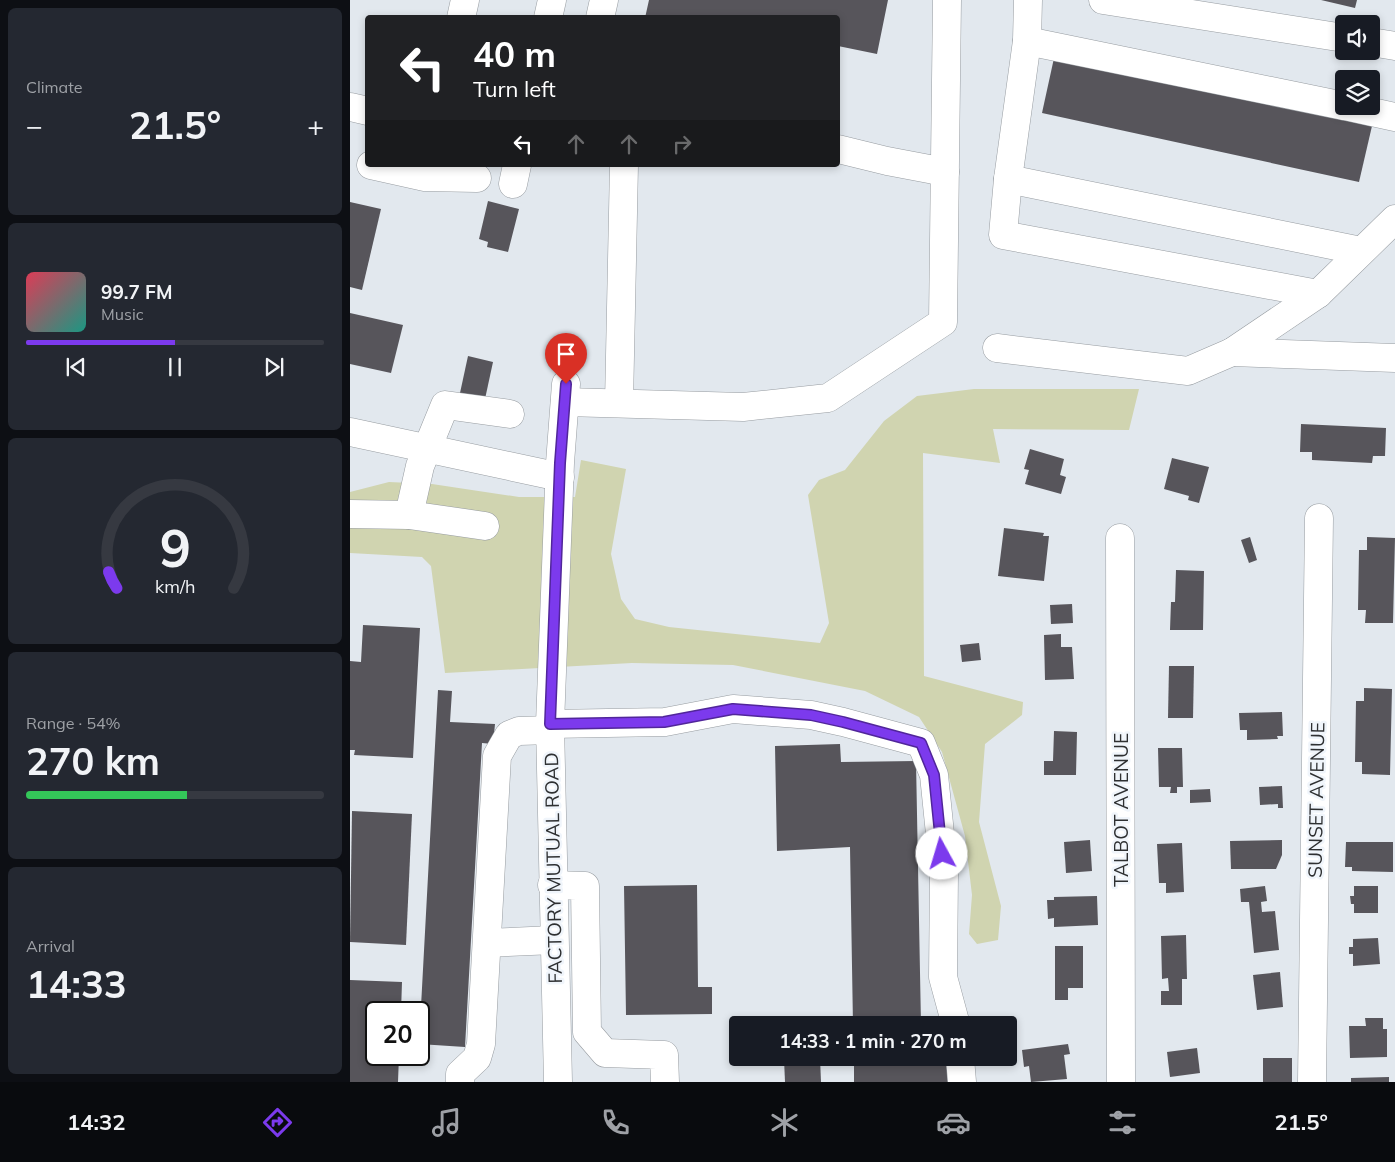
<!DOCTYPE html>
<meta charset="utf-8">
<style>
:root{--surface:#171b24;--page:#242831;--text:#f1f3f6;--muted:#9ea1a6;--line:#363941;--accent:#7c3aed}
body{margin:0;font-family:Mulish,sans-serif;background:var(--page);color:var(--text);height:100vh;display:flex;flex-direction:column;font-size:19px;white-space:nowrap}
*{box-sizing:border-box;margin:0}
p{font-size:16px;color:var(--muted)}
.icon{flex:none;width:28px;height:28px;fill:none;stroke:currentColor;stroke-width:2;stroke-linecap:round;stroke-linejoin:round}
.map{position:relative;flex:1;overflow:hidden}
.side{display:flex;flex-direction:column;gap:8px;padding:8px;background:#0d0f14;width:350px}
.side>*{flex:none}
.guide{position:absolute;left:15px;top:15px;width:475px;height:152px;border-radius:5px;box-shadow:0 2px 8px #0003;background:#202124;color:#fff;overflow:hidden}
.controls{position:absolute;left:985px;top:15px;display:grid;gap:10px}
.controls a{display:grid;place-items:center;width:45px;height:45px;border-radius:5px;background:var(--surface);box-shadow:0 2px 8px #0003;font-size:25px}
.speed{position:absolute;left:15px;top:1001px;display:flex;gap:10px;font-size:25px;font-weight:700;text-align:center}
.speed>*{display:grid;place-content:center;width:65px;height:65px;border-radius:50%;background:var(--surface);box-shadow:0 2px 8px #0003;line-height:1}
.speed .limit{border:2px solid #111;border-radius:8px;background:#fff;color:#111}
.pin{position:absolute;display:grid;place-items:center;width:42px;height:42px;color:#fff;margin:-51px -21px;border-radius:50% 50% 50% 0;rotate:-45deg;box-shadow:0 0 5px #0007}
.pin .icon{rotate:45deg}
.me{position:absolute;width:55px;margin:-28px;rotate:354deg;stroke-linejoin:round;filter:drop-shadow(0 0 4px #0008)}
.turn{display:flex;align-items:center;gap:18px;height:105px;padding:0 25px;font-size:22px}
.turn .icon{width:65px;height:65px;stroke-width:2.5}
.turn b{display:block;font-size:35px;line-height:42px}
.lanes{display:flex;align-items:center;height:48px;padding:0 25px;background:#0003;justify-content:center;gap:25px;direction:ltr}
.lanes .off{opacity:.35}
.big{font-size:38px;font-weight:700;line-height:1.1}
.side .tile{flex:1;display:flex;flex-direction:column;justify-content:center;gap:8px;min-width:0;padding:0 18px;border-radius:8px;background:var(--page)}
.side .dial{align-items:center;gap:0}
.dial svg{height:130px;overflow:visible;fill:none;stroke:var(--line);stroke-width:7;stroke-linecap:round;text-anchor:middle}
.dial text{fill:var(--text);stroke:none}
.song{display:flex;align-items:center;gap:15px}
.cover{width:60px;height:60px;border-radius:8px;background:linear-gradient(135deg,hsl(350 70% 55%),hsl(170 70% 35%))}
.played{height:5px;border-radius:2px;background:linear-gradient(90deg,var(--accent) 50%,var(--line) 50%)}
.keys{display:flex;justify-content:space-around;direction:ltr}
.heat{display:flex;justify-content:space-between;align-items:center;font-size:28px;direction:ltr}
.charge{height:8px;border-radius:4px;background:linear-gradient(90deg,#34c759 54%,var(--line) 0)}
.trip{position:absolute;left:379px;top:1016px;width:288px;height:50px;border-radius:5px;background:var(--surface);box-shadow:0 2px 8px #0003;font-weight:700;line-height:50px;text-align:center}
.tabs{display:flex;height:80px;justify-content:space-around;align-items:center;background:#090b0e;color:var(--muted)}
.tabs .icon{width:35px;height:35px}
.tabs .active{color:var(--accent)}
.tabs b{font-size:22px;color:var(--text)}
main{display:flex;flex:1;min-height:0}
.map>svg:first-child{display:block}
.green{fill:#d0d4b0}
.building{fill:#57555b}
.lines{fill:none;stroke-linecap:round;stroke-linejoin:round}
.minor-casing{stroke:#979ca1;stroke-width:29}
.minor{stroke:#fff;stroke-width:28}
.route-casing{stroke:#51269a;stroke-width:12}
.route{stroke:#7c3aed;stroke-width:9}
.labels{text-anchor:middle;dominant-baseline:central;stroke-width:5;stroke-linejoin:round;paint-order:stroke}
.street-label{font-size:19px;fill:#2e3032;stroke:#f0f5fb}
</style>
<main>
<section class="side">
<div class="tile"><p>Climate</p>
<div class="heat"><a>−</a><b class="big">21.5°</b><a>+</a></div>
</div>
<div class="tile">
<div class="song"><i class="cover"></i><div><b>99.7 FM</b><p>Music</p></div></div>
<div class="played"></div>
<div class="keys"><svg class="icon" aria-label="previous" viewBox="0 0 24 24"><path d="M18 5L8 12l10 7zM5 5v14"/></svg><svg class="icon" aria-label="pause" viewBox="0 0 24 24"><path d="M8 5v14M16 5v14"/></svg><svg class="icon" aria-label="next" viewBox="0 0 24 24"><path d="M6 5l10 7-10 7zM19 5v14"/></svg></div>
</div>
<div class="tile dial"><svg viewBox="0 0 100 80">
<path d="M14 69A42 42 0 1 1 86 69"/>
<path d="M14 69A42 42 0 0 1 9 59" stroke="#7c3aed"/>
<text x="50" y="56" font-size="32" font-weight="700">9</text>
<text x="50" y="72" font-size="11">km/h</text>
</svg></div>
<div class="tile"><p>Range · 54%</p><b class="big">270 km</b><div class="charge"></div></div>
<div class="tile"><p>Arrival</p><b class="big">14:33</b></div>
</section>
<div class="map">
<svg width="1045" height="1082" viewBox="0 0 1045 1082">
<rect width="100%" height="100%" fill="#e2e8ee"/>
<!-- green -->
<polygon class="green" points="624,389 789,389 779,430 643,429 650,463 573,453 574,676 673,702 672,715 635,744 629,822 651,906 648,940 627,944 619,934 622,895 615,836 592,752 569,717 515,691 383,665 282,663 95,673 81,566 72,557 0,553 0,492 39,482 82,484 169,497 225,497 231,460 276,469 261,554 271,599 285,619 319,627 470,643 479,623 458,495 469,480 495,470 534,421 567,396"/>
<!-- building -->
<g class="building">
<polygon points="299,0 538,0 527,54 488,46 488,18 295,18"/>
<polygon points="971,0 1007,0 1005,8"/>
<polygon points="704,58 1022,126 1009,182 692,113"/>
<polygon points="138,201 169,209 158,252 137,247 138,242 129,239"/>
<polygon points="0,202 31,209 12,290 0,287"/>
<polygon points="0,313 53,325 41,373 0,364"/>
<polygon points="118,356 143,362 135,399 110,393"/>
<polygon points="951,424 1036,428 1035,456 1023,456 1022,463 962,460 962,452 950,452"/>
<polygon points="680,449 714,459 710,475 716,477 711,494 675,484 679,470 674,469"/>
<polygon points="822,458 859,467 849,503 838,500 839,496 814,489"/>
<polygon points="654,528 694,533 693,536 699,536 694,581 648,576"/>
<polygon points="900,537 907,560 899,563 891,540"/>
<polygon points="1017,537 1045,538 1043,623 1015,623 1016,610 1008,610 1009,550 1017,550"/>
<polygon points="826,570 854,571 853,630 820,630 821,602 825,602"/>
<polygon points="722,604 723,623 701,624 700,605"/>
<polygon points="13,625 70,628 63,758 4,755 5,750 0,750 0,661 11,662"/>
<polygon points="711,634 711,647 722,647 724,679 695,680 694,635"/>
<polygon points="629,643 631,660 612,662 610,645"/>
<polygon points="819,666 844,666 843,718 818,718"/>
<polygon points="1014,688 1042,689 1040,775 1012,774 1012,762 1005,762 1006,701 1014,701"/>
<polygon points="88,690 102,691 100,722 145,724 143,744 132,743 115,1047 69,1044"/>
<polygon points="932,712 933,736 927,736 928,739 897,740 897,730 890,730 889,713"/>
<polygon points="704,731 727,732 726,775 694,775 694,761 703,761"/>
<polygon points="490,744 491,762 566,761 571,1025 503,1025 500,847 427,851 425,746"/>
<polygon points="808,748 832,748 833,787 827,787 827,793 820,793 821,787 809,787"/>
<polygon points="932,786 933,808 928,808 928,804 910,805 909,787"/>
<polygon points="860,789 861,802 840,803 840,790"/>
<polygon points="2,811 62,814 56,945 0,942"/>
<polygon points="740,840 742,871 716,873 714,842"/>
<polygon points="932,840 932,855 926,869 881,869 880,841"/>
<polygon points="996,842 1043,842 1043,872 1002,871 1002,867 995,867"/>
<polygon points="832,843 834,892 816,893 816,883 809,883 807,844"/>
<polygon points="347,885 348,987 362,987 362,1014 276,1015 274,886"/>
<polygon points="915,886 917,901 911,902 912,912 925,911 929,950 904,953 899,902 891,902 890,889"/>
<polygon points="1004,886 1028,886 1028,913 1004,913 1004,904 1001,904 1000,896 1004,896"/>
<polygon points="747,896 748,925 704,927 704,918 698,919 697,900 704,900 704,897"/>
<polygon points="836,935 837,979 832,979 832,1005 811,1005 811,991 819,991 818,978 812,979 811,936"/>
<polygon points="1028,938 1030,964 1003,966 1003,954 999,954 999,947 1003,947 1003,939"/>
<polygon points="705,946 733,946 733,988 718,988 718,1000 705,1000"/>
<polygon points="930,972 933,1007 907,1010 903,975"/>
<polygon points="0,980 52,982 51,1012 26,1012 26,1055 49,1055 48,1082 0,1082"/>
<polygon points="1015,1018 1033,1018 1033,1029 1037,1029 1037,1057 1000,1058 999,1026 1016,1026"/>
<polygon points="718,1044 720,1054 714,1055 717,1079 681,1082 679,1066 674,1067 672,1050"/>
<polygon points="847,1048 850,1073 820,1077 817,1052"/>
<polygon points="443,1058 470,1058 471,1082 435,1082 434,1059"/>
<polygon points="504,1058 597,1058 598,1082 504,1082"/>
<rect x="913" y="1058" width="29" height="24"/>
<polygon points="1039,1077 1039,1082 1001,1082 1001,1078"/>
</g>
<g class="lines">
<!-- minor casing -->
<g class="minor-casing">
<g id="minor">
<polyline points="678,0 677,41 994,106"/>
<polyline points="753,0 994,38"/>
<polyline points="111,18 115,0"/>
<polyline points="198,18 202,0"/>
<polyline points="250,18 254,0"/>
<polyline points="677,41 658,179 1011,251"/>
<polyline points="1021,42 1045,46"/>
<polyline points="995,106 1045,117"/>
<polyline points="0,107 18,111"/>
<polyline points="488,149 537,161 595,172"/>
<polyline points="21,165 75,177 127,178"/>
<polyline points="658,179 653,235 968,294"/>
<polyline points="163,184 167,165"/>
<polyline points="647,348 838,371 882,352 968,294 1045,219"/>
<polyline points="882,352 1045,358"/>
<polyline points="215,402 393,407 478,398 593,322 597,0"/>
<polyline points="269,403 274,165"/>
<polyline points="0,432 210,477"/>
<polyline points="0,514 59,515"/>
<polyline points="135,526 59,515 70,466 95,405 160,414"/>
<polyline points="770,538 771,1082"/>
<polyline points="200,724 315,722 383,709 461,715 493,722 571,743 584,775 594,873 593,977 606,1025"/>
<polyline points="202,885 235,886 237,1032 255,1053 314,1055 315,1082"/>
<polyline points="137,943 204,940"/>
<polyline points="610,1058 612,1082"/>
<polyline points="110,1082 110,1074 127,1058 131,1044 147,756 159,735 169,731 200,730"/>
<polyline points="208,1082 200,724 210,463 216,384"/>
<polyline points="962,1082 969,518"/>
</g>
</g>
<!-- minor -->
<use href="#minor" class="minor"/>
</g>
<g class="lines">
<!-- route casing -->
<g class="route-casing">
<polyline id="route" points="216,384 210,463 200,724 314,722 383,709 461,715 493,722 571,743 584,775 592,854"/>
</g>
<!-- route -->
<use href="#route" class="route"/>
</g>
<g class="labels">
<!-- street labels -->
<g class="street-label">
<text transform="translate(966 800) rotate(-89)">SUNSET AVENUE</text>
<text transform="translate(771 810) rotate(-90)">TALBOT AVENUE</text>
<text transform="translate(203 868) rotate(-91)">FACTORY MUTUAL ROAD</text>
</g>
</g>
</svg>
<div class="controls">
<a><svg class="icon" aria-label="sound" viewBox="0 0 24 24"><path d="M4 9h4l5-4v14l-5-4H4zM17 9q2 3 0 6"/></svg></a>
<a><svg class="icon" aria-label="layers" viewBox="0 0 24 24"><path d="M12 4l9 5-9 5-9-5zM3 14l9 5 9-5"/></svg></a>
</div>
<div class="speed"><div class="limit">20</div></div>
<div class="pin" style="left:216px;top:384px;background:#d93025"><svg class="icon" aria-label="arrive" viewBox="0 0 24 24"><path d="M6 21V4h12l-3 4 3 4H6"/></svg></div>
<svg class="me" style="left:592px;top:854px" viewBox="-20 -20 40 40"><circle r="19" fill="#fff"/><path d="M0-13L10 11 0 6-10 11z" fill="#7c3aed"/></svg>
<div class="trip">14:33 · 1 min · 270 m</div>
<div class="guide">
<div class="turn"><svg class="icon" aria-label="left" viewBox="0 0 24 24"><path d="M17 20v-9H6M10 6l-5 5 5 5"/></svg><div><b>40 m</b>Turn left</div></div>
<div class="lanes"><svg class="icon" aria-label="left" viewBox="0 0 24 24"><path d="M17 20v-9H6M10 6l-5 5 5 5"/></svg><svg class="icon off" aria-label="ahead" viewBox="0 0 24 24"><path d="M12 20V5M6 11l6-6 6 6"/></svg><svg class="icon off" aria-label="ahead" viewBox="0 0 24 24"><path d="M12 20V5M6 11l6-6 6 6"/></svg><svg class="icon off" aria-label="right" viewBox="0 0 24 24"><path d="M7 20v-9h11M14 6l5 5-5 5"/></svg></div>
</div>
</div>
</main>
<nav class="tabs">
<b>14:32</b>
<svg class="icon active" aria-label="directions" viewBox="0 0 24 24"><path d="M12 3l9 9-9 9-9-9zM9 14v-3h6M13 9l2 2-2 2"/></svg>
<svg class="icon" aria-label="music" viewBox="0 0 24 24"><path d="M9 18V5l10-2v13"/><circle cx="6" cy="18" r="3"/><circle cx="16" cy="16" r="3"/></svg>
<svg class="icon" aria-label="phone" viewBox="0 0 24 24"><path d="M5 4h4l2 5-3 2q2 4 5 5l2-3 5 2v4C11 20 4 13 5 4z"/></svg>
<svg class="icon" aria-label="climate" viewBox="0 0 24 24"><path d="M12 3v18M4 7l16 10M4 17L20 7"/></svg>
<svg class="icon" aria-label="car" viewBox="0 0 24 24"><path d="M5 17H2v-5l4-1 3-4h7l3 4 3 1v5h-3M9 17h6M6 11h13"/><circle cx="7" cy="17" r="2"/><circle cx="17" cy="17" r="2"/></svg>
<svg class="icon" aria-label="filters" viewBox="0 0 24 24"><path d="M4 7h16M4 17h16"/><circle cx="9" cy="7" r="2"/><circle cx="15" cy="17" r="2"/></svg>
<b>21.5°</b>
</nav>
